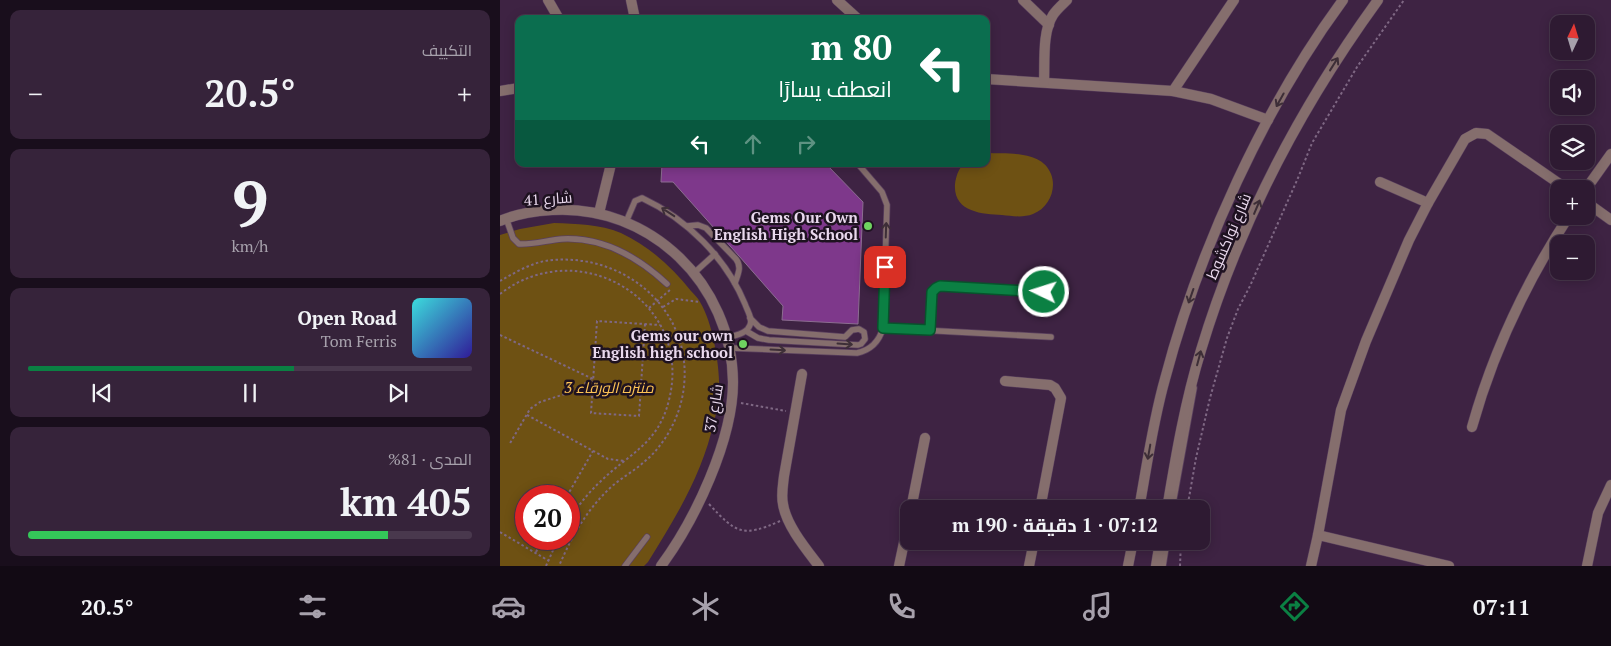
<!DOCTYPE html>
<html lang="ar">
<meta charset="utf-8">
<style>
:root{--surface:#2e1a32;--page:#36233a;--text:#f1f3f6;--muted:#a7a1ac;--line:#49384d;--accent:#0b8043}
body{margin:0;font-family:"PT Serif",Cairo,serif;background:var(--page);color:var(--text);direction:rtl;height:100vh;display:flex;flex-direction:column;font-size:19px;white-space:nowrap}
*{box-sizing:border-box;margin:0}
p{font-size:16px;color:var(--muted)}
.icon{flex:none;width:28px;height:28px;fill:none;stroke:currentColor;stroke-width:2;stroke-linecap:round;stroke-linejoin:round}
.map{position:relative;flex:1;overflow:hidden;direction:ltr}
.panel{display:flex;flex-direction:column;gap:10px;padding:10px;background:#190e1c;width:500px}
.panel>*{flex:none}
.top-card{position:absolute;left:15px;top:15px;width:475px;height:152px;border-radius:10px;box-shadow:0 2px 12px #0003,0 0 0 1px var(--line);direction:rtl;background:#0b6e4f;color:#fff;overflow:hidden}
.needle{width:32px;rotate:4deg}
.tools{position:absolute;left:1050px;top:15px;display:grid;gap:10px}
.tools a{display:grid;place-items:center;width:45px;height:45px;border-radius:10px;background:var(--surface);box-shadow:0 2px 12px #0003,0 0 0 1px var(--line);font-size:25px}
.speed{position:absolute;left:15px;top:485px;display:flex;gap:10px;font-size:25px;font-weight:700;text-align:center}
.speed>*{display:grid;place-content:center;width:65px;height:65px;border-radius:50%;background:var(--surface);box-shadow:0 2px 12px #0003,0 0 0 1px var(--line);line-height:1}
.speed .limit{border:8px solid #d22;background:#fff;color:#111}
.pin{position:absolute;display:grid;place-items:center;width:42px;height:42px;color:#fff;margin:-21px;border-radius:10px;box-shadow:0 2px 8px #0006}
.me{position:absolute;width:55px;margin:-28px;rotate:274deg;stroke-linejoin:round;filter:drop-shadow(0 0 4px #0008)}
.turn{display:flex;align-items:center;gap:18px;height:105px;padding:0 15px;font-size:22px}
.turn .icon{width:65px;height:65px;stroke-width:2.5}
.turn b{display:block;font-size:35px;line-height:42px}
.lanes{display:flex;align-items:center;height:48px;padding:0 15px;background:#0003;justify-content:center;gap:25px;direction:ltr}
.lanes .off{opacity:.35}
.big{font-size:38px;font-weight:700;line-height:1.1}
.panel .widget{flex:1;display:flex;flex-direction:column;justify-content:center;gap:8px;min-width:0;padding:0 18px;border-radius:10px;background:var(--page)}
.panel .dial{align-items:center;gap:0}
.dial b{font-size:65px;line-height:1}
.song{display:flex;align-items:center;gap:15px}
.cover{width:60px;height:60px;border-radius:8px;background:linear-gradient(135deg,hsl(180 70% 55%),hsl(250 70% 35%))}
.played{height:5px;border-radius:2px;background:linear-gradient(90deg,var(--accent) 60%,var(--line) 60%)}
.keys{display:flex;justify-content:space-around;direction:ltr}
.heat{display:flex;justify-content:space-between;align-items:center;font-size:28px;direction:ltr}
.charge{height:8px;border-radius:4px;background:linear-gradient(90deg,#34c759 81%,var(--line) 0)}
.trip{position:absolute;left:400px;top:500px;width:310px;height:50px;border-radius:10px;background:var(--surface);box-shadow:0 2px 12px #0003,0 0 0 1px var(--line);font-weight:700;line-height:50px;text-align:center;direction:rtl}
.tabs{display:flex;height:80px;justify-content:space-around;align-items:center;background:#120a14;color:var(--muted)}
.tabs .icon{width:35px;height:35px}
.tabs .selected{color:var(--accent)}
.tabs b{font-size:22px;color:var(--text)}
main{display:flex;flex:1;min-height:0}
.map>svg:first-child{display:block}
.green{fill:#6e5113;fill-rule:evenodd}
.building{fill:#7e388b;stroke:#8c6d91}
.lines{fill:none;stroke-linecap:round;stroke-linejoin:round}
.service-casing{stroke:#5a405e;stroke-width:7}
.minor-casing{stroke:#5a405e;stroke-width:11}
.tertiary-casing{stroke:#5a405e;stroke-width:11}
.path{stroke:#7f6884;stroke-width:2;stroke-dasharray:2.5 2.5;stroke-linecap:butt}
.service{stroke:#856e6d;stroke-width:5.5}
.minor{stroke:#856e6d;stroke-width:10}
.tertiary{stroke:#856e6d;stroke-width:10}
.oneway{stroke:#3d2e37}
.route-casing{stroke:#07532c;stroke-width:12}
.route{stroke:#0b8043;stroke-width:9}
.poi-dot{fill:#6fd360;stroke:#1e1220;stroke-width:2}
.labels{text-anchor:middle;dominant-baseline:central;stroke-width:5;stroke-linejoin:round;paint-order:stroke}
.street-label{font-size:15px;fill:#ead9ee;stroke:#1e1220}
.poi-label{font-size:15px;font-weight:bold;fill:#ead9ee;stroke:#1e1220;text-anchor:end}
.park-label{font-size:15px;font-style:italic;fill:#fec456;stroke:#1e1220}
</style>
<main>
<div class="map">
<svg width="1111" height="566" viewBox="0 0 1111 566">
<rect width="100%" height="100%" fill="#3e2343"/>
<!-- green -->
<g class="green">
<path d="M486 153C507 154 542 150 551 174 557 189 549 208 533 214 523 218 512 216 502 215 482 214 453 212 455 184 456 177 458 169 464 164H486Z"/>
<path d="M54 223C76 224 100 224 121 233 149 246 172 267 191 291 194 294 198 298 200 302 214 325 221 372 219 399 219 406 216 414 214 421 203 473 176 517 148 562L144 566H0V235L20 229ZM26 496H69V539H26Z"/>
</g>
<!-- building -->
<polygon class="building" points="162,164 326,164 363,202 358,324 282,320 283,306 239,256 173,182 161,182"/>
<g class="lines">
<!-- service casing -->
<g class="service-casing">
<g id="service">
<path d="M6 218 13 238 19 244C31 245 49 240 62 239 102 237 138 257 167 284"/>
<path d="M126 222 135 201 142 198C187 219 226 258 245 304 247 310 253 319 250 325 247 334 235 335 227 338"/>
<path d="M187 226 198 225 206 228 236 259C242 267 238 274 235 283"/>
<polyline points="194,273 215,254"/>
<polyline points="383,328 551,337"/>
<polyline points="246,331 258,338 269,340 358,345 361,344 365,339 364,332 359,329 352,330 345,337 268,331 259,327 250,318"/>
<polyline points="430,331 432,292 436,288 440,285 563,293"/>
<path d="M230 348 357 353C371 350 379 342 383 328L387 205 382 192 358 164"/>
<polyline points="672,509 694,388"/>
<polyline points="125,566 147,537"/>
<polyline points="663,566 667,541"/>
</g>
</g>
<!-- minor casing -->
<g class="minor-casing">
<g id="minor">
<polyline points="48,0 59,19"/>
<polyline points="131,0 135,19"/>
<polyline points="337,0 358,19"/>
<polyline points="523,0 549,25"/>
<polyline points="486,79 673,91 711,99 768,120"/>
<path d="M544 82C545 62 542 32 553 15 557 9 562 5 567 0"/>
<polyline points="0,91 19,88"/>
<polyline points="673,91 734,0"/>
<polyline points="880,182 928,203"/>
<polyline points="1086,189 1111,154"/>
<polyline points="1086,202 1111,220"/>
<polyline points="99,213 111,164"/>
<path d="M302 374 284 476C283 485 281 495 283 504 286 525 306 549 319 566"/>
<polyline points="505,381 550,385 555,388 561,398 540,509"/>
<path d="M972 427C993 352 1026 282 1069 216"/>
<polyline points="411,509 425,438"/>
<polyline points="818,535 841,410 866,341 909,240 928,203 965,139 976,133 987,134 1067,189"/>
<polyline points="399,566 409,519"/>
<polyline points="529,566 534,541"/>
<polyline points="811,566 818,535 949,566"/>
<polyline points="1087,566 1098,513 1111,485"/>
</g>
</g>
<!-- tertiary casing -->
<g class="tertiary-casing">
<g id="tertiary">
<path d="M0 221C16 214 34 211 52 210 150 204 232 284 233 382 233 440 195 520 161 566"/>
<path d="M639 509C647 465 653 421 665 379 699 250 764 107 843 0"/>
<path d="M667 509C676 455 685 402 701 350 739 224 801 106 878 0"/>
<polyline points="628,566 633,541"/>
<polyline points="656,566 660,541"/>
</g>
</g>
<!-- path -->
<g class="path">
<path d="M0 281C16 272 34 261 53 260 126 254 192 310 184 386 181 415 166 444 144 462 133 472 119 479 108 490 86 511 71 538 59 566"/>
<path d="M0 294C78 233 194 300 169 400 158 445 129 453 100 482 88 493 78 506 69 520"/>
<polyline points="163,307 176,299 200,302"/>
<polyline points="149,308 170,290"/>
<polyline points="145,324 139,416 91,413 97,321 160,325"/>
<polyline points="0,335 93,379 68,393 40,402 30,409 9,445"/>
<polyline points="241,403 286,411"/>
<polyline points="27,415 108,459 125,461"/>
<polyline points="67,496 93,451"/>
<path d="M209 504C236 533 242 538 280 521"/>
<polyline points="687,509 696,458 710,398 727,338 738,309 750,286 798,178 812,143 857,67 904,0"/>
<polyline points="0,532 49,561"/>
<polyline points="36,552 43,539"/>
<polyline points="46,566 58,539"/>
<polyline points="680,566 681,541"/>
</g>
<!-- service -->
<use href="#service" class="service"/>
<!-- minor -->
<use href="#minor" class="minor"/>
<!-- tertiary -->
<use href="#tertiary" class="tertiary"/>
</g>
<!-- one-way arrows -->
<defs><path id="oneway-shaft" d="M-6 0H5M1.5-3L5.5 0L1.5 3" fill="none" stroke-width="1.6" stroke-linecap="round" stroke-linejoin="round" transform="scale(1.25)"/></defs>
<g class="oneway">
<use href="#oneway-shaft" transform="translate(834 64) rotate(-58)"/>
<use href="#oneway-shaft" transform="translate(780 100) rotate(119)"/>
<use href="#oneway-shaft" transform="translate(757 207) rotate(-67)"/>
<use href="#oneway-shaft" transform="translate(168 212) rotate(-147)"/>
<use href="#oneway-shaft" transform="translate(386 230) rotate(-88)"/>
<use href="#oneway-shaft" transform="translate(691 296) rotate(109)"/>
<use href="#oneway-shaft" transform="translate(345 344) rotate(4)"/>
<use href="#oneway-shaft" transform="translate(278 350) rotate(3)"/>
<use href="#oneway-shaft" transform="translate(699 358) rotate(-75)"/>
<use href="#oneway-shaft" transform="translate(649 452) rotate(100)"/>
</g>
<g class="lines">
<!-- route casing -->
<g class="route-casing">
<polyline id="route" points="385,267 383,328 430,330 432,292 436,288 440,286 544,292"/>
</g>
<!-- route -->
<use href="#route" class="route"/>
</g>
<!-- markers -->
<g class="poi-dot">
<circle cx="368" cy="226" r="5"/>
<circle cx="243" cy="344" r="5"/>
</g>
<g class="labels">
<!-- street labels -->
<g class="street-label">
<text transform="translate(48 198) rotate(-4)">شارع 41</text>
<text transform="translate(728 236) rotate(-67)">شارع نواكشوط</text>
<text transform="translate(213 408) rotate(-80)">شارع 37</text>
</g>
<!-- poi labels -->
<g class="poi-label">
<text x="358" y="217">Gems Our Own<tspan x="358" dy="17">English High School</tspan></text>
<text x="233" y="335">Gems our own<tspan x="233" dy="17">English high school</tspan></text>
</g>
<!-- park labels -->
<g class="park-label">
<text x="109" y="387">منتزه الورقاء 3</text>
</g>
</g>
</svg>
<div class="tools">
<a><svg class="needle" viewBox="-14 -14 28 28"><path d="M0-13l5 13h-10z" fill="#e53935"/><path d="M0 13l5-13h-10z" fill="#a7a1ac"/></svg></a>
<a><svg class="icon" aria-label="sound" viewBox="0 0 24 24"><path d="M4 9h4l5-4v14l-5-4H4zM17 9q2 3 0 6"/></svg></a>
<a><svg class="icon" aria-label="layers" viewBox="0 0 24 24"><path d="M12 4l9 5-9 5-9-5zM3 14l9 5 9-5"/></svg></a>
<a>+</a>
<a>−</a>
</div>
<div class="speed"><div class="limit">20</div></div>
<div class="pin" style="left:385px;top:267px;background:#d93025"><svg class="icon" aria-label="arrive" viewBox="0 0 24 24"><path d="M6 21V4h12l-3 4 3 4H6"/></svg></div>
<svg class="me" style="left:544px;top:292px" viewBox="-20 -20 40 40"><circle r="17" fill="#0b8043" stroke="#fff" stroke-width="3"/><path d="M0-11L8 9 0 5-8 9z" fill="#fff"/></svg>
<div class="trip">07:12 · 1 دقيقة · 190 m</div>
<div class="top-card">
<div class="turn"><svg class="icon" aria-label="left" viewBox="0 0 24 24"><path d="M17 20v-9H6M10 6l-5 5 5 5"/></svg><div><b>80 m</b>انعطف يسارًا</div></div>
<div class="lanes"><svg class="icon" aria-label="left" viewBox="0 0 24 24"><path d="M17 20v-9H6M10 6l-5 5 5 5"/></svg><svg class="icon off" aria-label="ahead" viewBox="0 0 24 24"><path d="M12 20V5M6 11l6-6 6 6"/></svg><svg class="icon off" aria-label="right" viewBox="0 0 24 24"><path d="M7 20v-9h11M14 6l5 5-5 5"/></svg></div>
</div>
</div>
<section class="panel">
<div class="widget"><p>التكييف</p>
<div class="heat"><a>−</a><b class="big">20.5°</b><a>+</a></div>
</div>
<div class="widget dial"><b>9</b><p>km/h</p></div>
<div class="widget">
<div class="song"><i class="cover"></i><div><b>Open Road</b><p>Tom Ferris</p></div></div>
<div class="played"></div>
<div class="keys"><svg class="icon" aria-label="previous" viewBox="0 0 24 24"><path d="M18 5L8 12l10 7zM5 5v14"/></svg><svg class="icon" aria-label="pause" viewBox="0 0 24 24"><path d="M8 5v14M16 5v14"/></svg><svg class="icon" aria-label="next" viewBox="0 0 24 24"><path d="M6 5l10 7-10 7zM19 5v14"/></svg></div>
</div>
<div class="widget"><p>المدى · 81%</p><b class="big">405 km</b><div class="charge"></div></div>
</section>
</main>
<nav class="tabs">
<b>07:11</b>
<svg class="icon selected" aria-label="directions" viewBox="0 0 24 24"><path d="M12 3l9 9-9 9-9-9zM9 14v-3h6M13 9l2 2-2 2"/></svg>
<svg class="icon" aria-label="music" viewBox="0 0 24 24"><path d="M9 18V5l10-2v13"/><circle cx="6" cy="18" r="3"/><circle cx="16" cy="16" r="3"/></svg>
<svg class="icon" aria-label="phone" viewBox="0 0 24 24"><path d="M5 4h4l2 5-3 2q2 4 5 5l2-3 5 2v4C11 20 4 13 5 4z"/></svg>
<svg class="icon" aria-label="climate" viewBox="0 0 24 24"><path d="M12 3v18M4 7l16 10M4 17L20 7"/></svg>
<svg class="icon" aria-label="car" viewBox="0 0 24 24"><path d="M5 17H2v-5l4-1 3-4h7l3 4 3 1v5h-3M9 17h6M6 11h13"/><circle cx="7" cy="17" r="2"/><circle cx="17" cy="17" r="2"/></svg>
<svg class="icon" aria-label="filters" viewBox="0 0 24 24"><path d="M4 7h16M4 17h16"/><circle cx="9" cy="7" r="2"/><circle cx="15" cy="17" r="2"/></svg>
<b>20.5°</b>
</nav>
